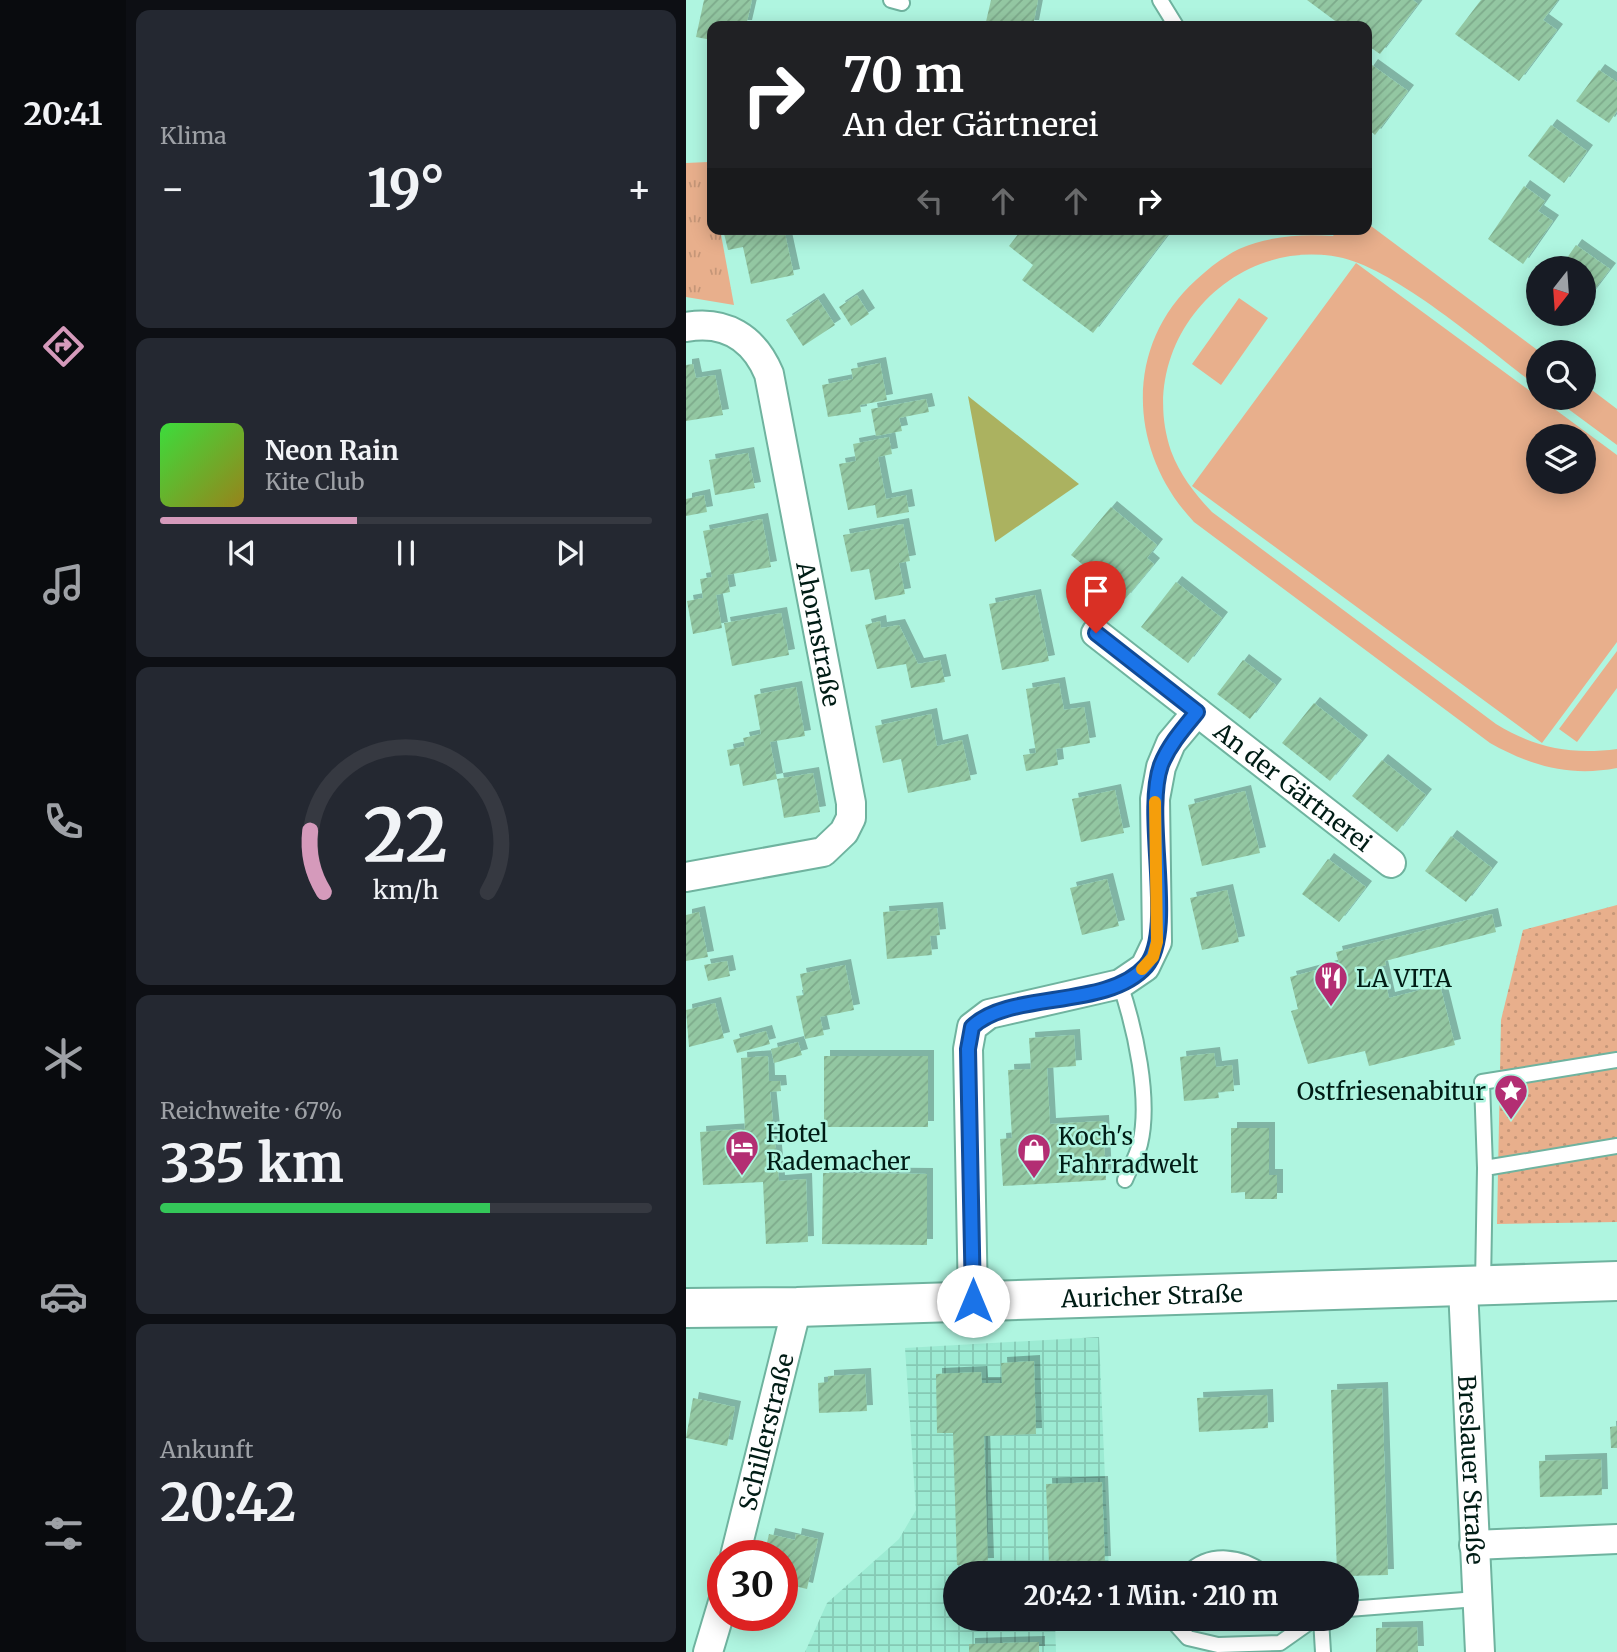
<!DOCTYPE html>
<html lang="de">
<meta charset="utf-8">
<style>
:root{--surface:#171b24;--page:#242831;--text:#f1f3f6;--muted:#9ea1a6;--line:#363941;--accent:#d59abb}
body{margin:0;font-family:Merriweather,serif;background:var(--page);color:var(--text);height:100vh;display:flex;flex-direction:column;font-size:26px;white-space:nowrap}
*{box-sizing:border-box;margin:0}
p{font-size:23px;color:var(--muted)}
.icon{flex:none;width:38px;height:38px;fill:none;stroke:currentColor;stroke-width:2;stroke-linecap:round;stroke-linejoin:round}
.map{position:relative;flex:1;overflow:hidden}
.panel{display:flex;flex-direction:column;gap:10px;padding:10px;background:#0d0f14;width:560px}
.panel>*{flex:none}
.guide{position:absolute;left:21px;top:21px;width:665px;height:214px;border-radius:14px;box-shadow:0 4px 18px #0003;background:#202124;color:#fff;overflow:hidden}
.needle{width:46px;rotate:197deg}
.tools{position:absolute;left:840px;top:256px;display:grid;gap:14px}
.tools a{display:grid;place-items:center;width:70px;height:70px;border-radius:50%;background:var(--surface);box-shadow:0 4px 18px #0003;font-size:35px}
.speed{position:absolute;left:21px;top:1540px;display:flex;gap:14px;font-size:35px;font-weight:700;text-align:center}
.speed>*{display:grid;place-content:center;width:91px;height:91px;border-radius:50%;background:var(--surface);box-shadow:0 4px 18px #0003;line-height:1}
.speed .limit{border:10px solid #d22;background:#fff;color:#111}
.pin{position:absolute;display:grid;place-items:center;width:60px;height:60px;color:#fff;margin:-72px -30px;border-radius:50% 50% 50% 0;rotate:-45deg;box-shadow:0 0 7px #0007}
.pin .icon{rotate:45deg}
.me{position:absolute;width:77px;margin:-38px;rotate:0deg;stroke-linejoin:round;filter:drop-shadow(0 0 5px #0008)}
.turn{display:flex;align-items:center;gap:24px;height:147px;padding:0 21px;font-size:32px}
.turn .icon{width:91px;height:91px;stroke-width:2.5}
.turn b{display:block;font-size:49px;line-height:60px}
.lanes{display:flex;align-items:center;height:66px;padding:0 21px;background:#0003;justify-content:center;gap:35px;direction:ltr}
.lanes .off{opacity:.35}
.big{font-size:52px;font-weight:700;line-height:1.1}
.panel .widget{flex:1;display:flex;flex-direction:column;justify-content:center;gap:10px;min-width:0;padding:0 24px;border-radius:14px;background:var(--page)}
.panel .dial{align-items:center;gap:0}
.dial svg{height:182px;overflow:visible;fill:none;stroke:var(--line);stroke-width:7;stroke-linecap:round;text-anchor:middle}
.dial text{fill:var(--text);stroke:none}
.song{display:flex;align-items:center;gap:21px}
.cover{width:84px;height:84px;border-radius:10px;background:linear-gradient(135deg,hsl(120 70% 55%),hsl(50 70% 35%))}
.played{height:7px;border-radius:4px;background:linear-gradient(90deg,var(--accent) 40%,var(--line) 40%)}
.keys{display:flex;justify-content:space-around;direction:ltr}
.heat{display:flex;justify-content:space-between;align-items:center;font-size:38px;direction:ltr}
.charge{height:10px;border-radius:5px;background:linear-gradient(90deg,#34c759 67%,var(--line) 0)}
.trip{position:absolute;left:257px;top:1561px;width:416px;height:70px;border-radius:35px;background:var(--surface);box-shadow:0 4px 18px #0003;font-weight:700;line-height:70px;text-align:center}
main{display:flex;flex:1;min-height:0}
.menu{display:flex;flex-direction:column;width:126px;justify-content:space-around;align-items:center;background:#090b0e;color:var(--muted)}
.menu .icon{width:49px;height:49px}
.menu .on{color:var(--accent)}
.menu b{font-size:32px;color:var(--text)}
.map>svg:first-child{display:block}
.industrial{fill:url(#industrial-grid)}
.grass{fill:url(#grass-dots)}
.park{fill:url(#park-tufts)}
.garden{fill:#e8af8c;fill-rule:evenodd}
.water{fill:#abb260}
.building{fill:url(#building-hatch);filter:url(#shadow)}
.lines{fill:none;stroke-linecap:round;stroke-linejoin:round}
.lane-casing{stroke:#6fb39f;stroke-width:18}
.street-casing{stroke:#6fb39f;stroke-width:32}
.secondary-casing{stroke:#6fb39f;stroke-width:42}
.lane{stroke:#fff;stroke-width:14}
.street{stroke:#fff;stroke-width:28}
.secondary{stroke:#fff;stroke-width:38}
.route-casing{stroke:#114b97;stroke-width:18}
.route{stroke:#1a73e8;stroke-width:12}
.slow{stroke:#f59e0b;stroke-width:12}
.labels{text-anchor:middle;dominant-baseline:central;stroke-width:5;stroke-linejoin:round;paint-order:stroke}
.street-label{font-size:24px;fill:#001c15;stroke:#aff5e0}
.poi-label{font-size:24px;fill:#001c15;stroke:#aff5e0;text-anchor:start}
</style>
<main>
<nav class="menu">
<b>20:41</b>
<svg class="icon on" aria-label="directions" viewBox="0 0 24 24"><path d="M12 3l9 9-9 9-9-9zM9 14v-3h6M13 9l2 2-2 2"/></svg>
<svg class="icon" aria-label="music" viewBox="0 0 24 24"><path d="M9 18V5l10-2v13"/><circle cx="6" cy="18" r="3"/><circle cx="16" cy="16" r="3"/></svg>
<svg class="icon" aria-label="phone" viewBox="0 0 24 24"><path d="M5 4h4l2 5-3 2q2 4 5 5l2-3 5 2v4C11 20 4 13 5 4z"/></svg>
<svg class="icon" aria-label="climate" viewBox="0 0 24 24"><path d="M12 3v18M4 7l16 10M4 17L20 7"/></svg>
<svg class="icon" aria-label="car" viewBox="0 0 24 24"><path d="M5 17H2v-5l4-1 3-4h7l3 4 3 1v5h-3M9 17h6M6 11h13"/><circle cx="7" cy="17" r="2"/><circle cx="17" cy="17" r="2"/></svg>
<svg class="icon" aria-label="filters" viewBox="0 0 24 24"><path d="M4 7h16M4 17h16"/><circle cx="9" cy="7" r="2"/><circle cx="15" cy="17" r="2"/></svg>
</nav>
<section class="panel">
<div class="widget"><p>Klima</p>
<div class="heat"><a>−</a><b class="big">19°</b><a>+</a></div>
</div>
<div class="widget">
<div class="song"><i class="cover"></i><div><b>Neon Rain</b><p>Kite Club</p></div></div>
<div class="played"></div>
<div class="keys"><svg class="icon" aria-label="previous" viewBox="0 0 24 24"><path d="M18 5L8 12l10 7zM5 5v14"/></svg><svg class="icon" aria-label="pause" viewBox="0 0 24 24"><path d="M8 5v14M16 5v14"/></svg><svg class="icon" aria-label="next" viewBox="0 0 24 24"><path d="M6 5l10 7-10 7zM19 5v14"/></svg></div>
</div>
<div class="widget dial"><svg viewBox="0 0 100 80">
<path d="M14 69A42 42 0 1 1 86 69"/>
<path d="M14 69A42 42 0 0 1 8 42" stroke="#d59abb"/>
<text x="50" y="56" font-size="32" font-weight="700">22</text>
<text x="50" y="72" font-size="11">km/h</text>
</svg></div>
<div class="widget"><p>Reichweite · 67%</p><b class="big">335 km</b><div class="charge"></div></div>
<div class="widget"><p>Ankunft</p><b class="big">20:42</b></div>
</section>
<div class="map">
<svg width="931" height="1652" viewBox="0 0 931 1652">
<defs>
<pattern id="industrial-grid" width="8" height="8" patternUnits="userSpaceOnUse" patternTransform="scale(1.75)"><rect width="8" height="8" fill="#9cebd3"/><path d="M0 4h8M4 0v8" fill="none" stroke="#85c9b4"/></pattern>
<pattern id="grass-dots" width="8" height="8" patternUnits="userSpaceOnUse" patternTransform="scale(1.75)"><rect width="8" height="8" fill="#e8af8c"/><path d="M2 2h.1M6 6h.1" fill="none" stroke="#c59678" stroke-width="1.8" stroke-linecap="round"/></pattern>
<pattern id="park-tufts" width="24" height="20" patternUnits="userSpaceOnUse" patternTransform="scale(1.75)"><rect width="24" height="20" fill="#e8af8c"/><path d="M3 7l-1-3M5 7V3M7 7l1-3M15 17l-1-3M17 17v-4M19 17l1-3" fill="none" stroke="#c59678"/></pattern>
<pattern id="building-hatch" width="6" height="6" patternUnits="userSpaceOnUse" patternTransform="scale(1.75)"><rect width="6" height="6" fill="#93c7a2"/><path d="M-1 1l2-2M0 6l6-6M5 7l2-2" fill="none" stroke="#7daa8b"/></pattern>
<filter id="shadow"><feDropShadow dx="6" dy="-6" stdDeviation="0" flood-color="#0004"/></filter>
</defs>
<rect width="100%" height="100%" fill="#aff5e0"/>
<!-- industrial -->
<path class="industrial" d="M 413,1337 L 423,1573 L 270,1573 L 270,1619 L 369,1619 L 370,1652 L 119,1652 L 141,1603 L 213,1539 L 230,1510 L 219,1348 Z"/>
<!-- grass -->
<path class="grass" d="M 931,905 L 931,1222 L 811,1224 L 815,1020 L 837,930 Z"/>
<!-- park -->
<path class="park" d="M 22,162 L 26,186 L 26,229 L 34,229 L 48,305 L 0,297 L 0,163 Z"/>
<!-- garden -->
<path class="garden" d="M 681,223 L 854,352 L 852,387 C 804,351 708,267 652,257 C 542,237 449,345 485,451 C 494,475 509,494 526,512 L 810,724 C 849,748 885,755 931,749 L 931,768 C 884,777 845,766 804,743 L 508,522 C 443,453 436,347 510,280 C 523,268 537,257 553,249 C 583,236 614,234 647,236 L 652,229 L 681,229 Z
M 670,263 L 931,455 L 931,642 L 856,743 L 506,486 ZM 852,436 L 898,436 L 898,481 L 852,481 Z
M 553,298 L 582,318 L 535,385 L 506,364 Z
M 898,384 L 931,409 L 931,445 L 866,397 L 898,397 Z
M 931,651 L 931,688 L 891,742 L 873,729 Z"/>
<!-- water -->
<path class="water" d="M 282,396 L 393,484 L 309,542 Z"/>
<!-- building -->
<path class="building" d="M 18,0 L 66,0 L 60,26 L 26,26 L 26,40 L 10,37 Z
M 305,0 L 352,0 L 347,26 L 299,26 Z
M 621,0 L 727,0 L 732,4 L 694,54 L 681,45 L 681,26 L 656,26 Z
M 795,0 L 872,0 L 857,20 L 871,30 L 833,81 L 769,34 Z
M 686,65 L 722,91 L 689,135 L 681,128 L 681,72 Z
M 913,70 L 931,82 L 931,111 L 923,123 L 890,101 Z
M 865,125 L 901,151 L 878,183 L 842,156 Z
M 838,186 L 859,201 L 852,211 L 867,221 L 837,264 L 802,239 Z
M 37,229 L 98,229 L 108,275 L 65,284 L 57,247 L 42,250 Z
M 336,229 L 486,229 L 407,333 L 336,280 L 347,265 L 323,246 Z
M 890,245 L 924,269 L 902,298 L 898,295 L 898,268 L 874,268 Z
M 171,295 L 183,314 L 165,326 L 153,307 Z
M 132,299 L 149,325 L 117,346 L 100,320 Z
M 194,363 L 201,400 L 174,405 L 175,412 L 142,417 L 136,385 L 167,379 L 165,369 Z
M 7,364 L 10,378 L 29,375 L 37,415 L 0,421 L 0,365 Z
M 240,399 L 243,412 L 213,418 L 216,431 L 190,436 L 185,409 Z
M 203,437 L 206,454 L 192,457 L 200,499 L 220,495 L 223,512 L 191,518 L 189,505 L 162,510 L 153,464 L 170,461 L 167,444 Z
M 62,453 L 69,488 L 29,495 L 23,460 Z
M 18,495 L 21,512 L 0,516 L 0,499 Z
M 425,507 L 471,545 L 461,558 L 468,564 L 439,599 L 385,555 Z
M 76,519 L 85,567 L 41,575 L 44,592 L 30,595 L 36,628 L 7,634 L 1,601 L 17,598 L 14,579 L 26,577 L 17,531 Z
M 217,524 L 224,561 L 213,563 L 219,594 L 189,600 L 183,569 L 165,572 L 157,535 Z
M 490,582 L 536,618 L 502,663 L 455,627 Z
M 349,595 L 363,661 L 316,670 L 303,604 Z
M 95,613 L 103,655 L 46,666 L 38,623 Z
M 194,621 L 195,628 L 213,625 L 232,664 L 254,660 L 259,682 L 225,688 L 220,664 L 191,669 L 179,625 Z
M 557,660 L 590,685 L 564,719 L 531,694 Z
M 373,683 L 378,710 L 398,707 L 404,743 L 370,749 L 372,765 L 340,771 L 337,755 L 350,753 L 340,689 Z
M 110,687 L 119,736 L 84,742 L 91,779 L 127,773 L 134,812 L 98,818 L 91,779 L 57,786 L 53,764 L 44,766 L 41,750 L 59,746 L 57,738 L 75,734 L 68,695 Z
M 628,703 L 676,741 L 644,781 L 596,743 Z
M 245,714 L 251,746 L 276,740 L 285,780 L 222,793 L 215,759 L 197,763 L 189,726 Z
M 696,760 L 740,795 L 711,832 L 666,796 Z
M 429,790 L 438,833 L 395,842 L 386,799 Z
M 559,791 L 574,853 L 516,866 L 502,805 Z
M 765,836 L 806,868 L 780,902 L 739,871 Z
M 642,859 L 680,887 L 653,922 L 616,894 Z
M 421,879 L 433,926 L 396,935 L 384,888 Z
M 541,890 L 553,942 L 516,950 L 504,898 Z
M 251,908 L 254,935 L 244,936 L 246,955 L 201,959 L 197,912 Z
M 13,912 L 22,957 L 0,961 L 0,915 Z
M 806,914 L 810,932 L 699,961 L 700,965 L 696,966 L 703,998 L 754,985 L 769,1045 L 683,1066 L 679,1051 L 622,1064 L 605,1011 L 612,1009 L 604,977 L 653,964 L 650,952 Z
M 41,961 L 44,976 L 22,981 L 18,965 Z
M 159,965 L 168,1010 L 134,1017 L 138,1035 L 119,1039 L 110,996 L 118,995 L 114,974 Z
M 29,1003 L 38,1038 L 3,1047 L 0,1010 Z
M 80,1031 L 84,1044 L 51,1053 L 47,1040 Z
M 388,1035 L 390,1066 L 361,1068 L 364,1124 L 417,1121 L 420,1180 L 317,1186 L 314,1139 L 326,1138 L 322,1070 L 345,1069 L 343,1038 Z
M 112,1042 L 116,1055 L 88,1063 L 85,1049 Z
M 528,1053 L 530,1067 L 546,1065 L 548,1091 L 532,1092 L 533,1098 L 498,1101 L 494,1057 Z
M 82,1056 L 83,1081 L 94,1081 L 95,1091 L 84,1092 L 93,1181 L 120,1179 L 122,1242 L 80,1244 L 77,1182 L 17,1185 L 14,1132 L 59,1129 L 55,1058 Z
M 138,1056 L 242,1056 L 242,1127 L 138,1127 Z
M 545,1128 L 583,1128 L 583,1175 L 591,1175 L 591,1199 L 559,1199 L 559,1192 L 545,1193 Z
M 137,1173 L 241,1174 L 241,1245 L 136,1244 Z
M 348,1361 L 350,1434 L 298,1436 L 302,1564 L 271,1565 L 267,1433 L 251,1433 L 250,1374 L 295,1372 L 296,1383 L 316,1383 L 315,1363 Z
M 179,1374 L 181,1411 L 133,1413 L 132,1383 L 142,1382 L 142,1376 Z
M 696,1388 L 702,1575 L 662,1576 L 651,1573 L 645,1390 Z
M 581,1395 L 582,1428 L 513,1432 L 511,1398 Z
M 7,1398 L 49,1407 L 41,1446 L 0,1438 Z
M 931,1426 L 931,1448 L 925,1448 L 924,1427 Z
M 915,1459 L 916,1495 L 854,1497 L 853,1461 Z
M 416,1482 L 419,1562 L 363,1564 L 360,1484 Z
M 83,1534 L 109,1540 L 110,1534 L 132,1539 L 121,1589 L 100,1584 L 103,1571 L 96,1569 L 96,1556 L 78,1556 Z
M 731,1627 L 732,1652 L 690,1652 L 690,1628 Z
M 353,1642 L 353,1652 L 283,1652 L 283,1644 Z"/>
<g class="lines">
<!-- lane casing -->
<g class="lane-casing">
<path id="lane" d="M 205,0 L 216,3
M 474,0 L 490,26
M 434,984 C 449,1028 465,1099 454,1144 C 451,1156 444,1168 439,1180
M 799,1168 L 931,1146
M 797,1284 L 799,1168 L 796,1082 L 931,1060
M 502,1573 C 524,1551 556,1556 578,1573
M 662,1609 L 791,1599
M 485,1619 L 502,1638 L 532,1645 L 594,1643 L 628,1619
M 635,1619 L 637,1652"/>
</g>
<!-- street casing -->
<g class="street-casing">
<g id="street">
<path id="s1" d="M 0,327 C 39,320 68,338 83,374 L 165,803 L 165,818 L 158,832 L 137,852 L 0,877"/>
<path id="s2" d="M 410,633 L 705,863"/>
<path id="s3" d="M 777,1288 L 794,1652"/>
<path d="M 287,1301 L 282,1049 L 286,1027 L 303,1014 L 434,984 L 459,967 L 471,942 L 469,799 L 475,767 L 485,743 L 511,712"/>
<path d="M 788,1545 L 931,1539"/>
<path id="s4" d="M 49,1556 L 111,1307"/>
<path d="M 22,1652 L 37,1602"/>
</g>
</g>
<!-- secondary casing -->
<g class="secondary-casing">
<g id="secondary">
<path id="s5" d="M 0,1308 L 111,1307 L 931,1281"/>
</g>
</g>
<!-- lane -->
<use href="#lane" class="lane"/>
<!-- street -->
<use href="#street" class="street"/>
<!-- secondary -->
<use href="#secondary" class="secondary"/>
</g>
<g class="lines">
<!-- route casing -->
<g class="route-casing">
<path id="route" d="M 287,1301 L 282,1049 L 286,1027 C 324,990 421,1010 460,966 C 490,931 457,816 475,765 C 483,745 497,729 511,712 L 410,633"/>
</g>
<!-- route -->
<use href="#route" class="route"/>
<!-- slow -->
<path class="slow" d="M 456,969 L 467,957 L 471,942 L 469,802"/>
</g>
<!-- icons -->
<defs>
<g id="restaurant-pin" transform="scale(1.75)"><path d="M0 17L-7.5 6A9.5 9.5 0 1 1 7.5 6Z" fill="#b32e73" stroke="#aff5e0"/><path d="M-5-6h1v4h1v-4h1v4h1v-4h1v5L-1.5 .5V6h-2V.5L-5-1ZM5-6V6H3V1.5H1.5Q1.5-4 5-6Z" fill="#fff"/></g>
<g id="sight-pin" transform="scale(1.75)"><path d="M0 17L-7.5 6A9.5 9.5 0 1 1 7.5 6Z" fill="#b32e73" stroke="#aff5e0"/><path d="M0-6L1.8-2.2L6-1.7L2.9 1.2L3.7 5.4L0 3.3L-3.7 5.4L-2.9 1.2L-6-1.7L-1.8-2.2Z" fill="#fff"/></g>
<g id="hotel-pin" transform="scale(1.75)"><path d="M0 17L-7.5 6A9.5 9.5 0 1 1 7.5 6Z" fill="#b32e73" stroke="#aff5e0"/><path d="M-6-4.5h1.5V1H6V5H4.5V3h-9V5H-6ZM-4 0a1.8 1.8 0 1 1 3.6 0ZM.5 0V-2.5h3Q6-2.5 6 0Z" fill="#fff"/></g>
<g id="shop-pin" transform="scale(1.75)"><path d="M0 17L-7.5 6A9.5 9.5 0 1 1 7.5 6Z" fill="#b32e73" stroke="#aff5e0"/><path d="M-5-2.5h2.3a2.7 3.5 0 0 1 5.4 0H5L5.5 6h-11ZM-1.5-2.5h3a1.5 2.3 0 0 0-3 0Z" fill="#fff"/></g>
</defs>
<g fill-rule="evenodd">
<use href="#restaurant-pin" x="645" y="978"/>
<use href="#sight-pin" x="825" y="1091"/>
<use href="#hotel-pin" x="56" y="1147"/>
<use href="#shop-pin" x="348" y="1150"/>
</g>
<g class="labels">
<!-- street labels -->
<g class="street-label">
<text stroke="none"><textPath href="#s1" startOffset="369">Ahornstraße</textPath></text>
<text stroke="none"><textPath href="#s2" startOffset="250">An der Gärtnerei</textPath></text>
<text stroke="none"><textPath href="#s5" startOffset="466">Auricher Straße</textPath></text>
<text stroke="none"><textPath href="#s4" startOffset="128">Schillerstraße</textPath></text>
<text stroke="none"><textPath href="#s3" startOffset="182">Breslauer Straße</textPath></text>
</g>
<!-- poi labels -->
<g class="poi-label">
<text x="670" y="978">LA VITA</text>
<text x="800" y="1091" text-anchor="end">Ostfriesenabitur</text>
<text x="80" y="1133">Hotel<tspan x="80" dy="28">Rademacher</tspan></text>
<text x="372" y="1136">Koch's<tspan x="372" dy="28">Fahrradwelt</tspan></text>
</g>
</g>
</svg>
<div class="tools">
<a><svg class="needle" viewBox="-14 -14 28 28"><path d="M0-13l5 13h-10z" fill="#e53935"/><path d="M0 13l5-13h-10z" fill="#9ea1a6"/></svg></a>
<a><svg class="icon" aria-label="search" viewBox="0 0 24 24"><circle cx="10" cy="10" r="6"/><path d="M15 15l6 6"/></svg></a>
<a><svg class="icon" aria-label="layers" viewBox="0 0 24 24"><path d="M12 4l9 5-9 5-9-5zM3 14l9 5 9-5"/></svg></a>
</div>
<div class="speed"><div class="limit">30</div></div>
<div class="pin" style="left:410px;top:633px;background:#d93025"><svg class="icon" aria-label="arrive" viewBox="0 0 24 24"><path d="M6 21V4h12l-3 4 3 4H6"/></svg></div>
<svg class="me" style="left:287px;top:1301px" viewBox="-20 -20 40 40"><circle r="19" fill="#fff"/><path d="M0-13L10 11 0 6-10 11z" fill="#1a73e8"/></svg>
<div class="trip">20:42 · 1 Min. · 210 m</div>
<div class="guide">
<div class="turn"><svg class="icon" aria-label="right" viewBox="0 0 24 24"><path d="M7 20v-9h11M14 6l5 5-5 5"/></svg><div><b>70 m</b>An der Gärtnerei</div></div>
<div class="lanes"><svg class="icon off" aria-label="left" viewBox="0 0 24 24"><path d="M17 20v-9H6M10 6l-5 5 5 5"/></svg><svg class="icon off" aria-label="ahead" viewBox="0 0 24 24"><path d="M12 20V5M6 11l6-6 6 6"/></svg><svg class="icon off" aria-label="ahead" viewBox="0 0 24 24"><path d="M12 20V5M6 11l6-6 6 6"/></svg><svg class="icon" aria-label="right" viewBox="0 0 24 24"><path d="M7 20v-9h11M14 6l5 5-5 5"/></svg></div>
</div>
</div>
</main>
